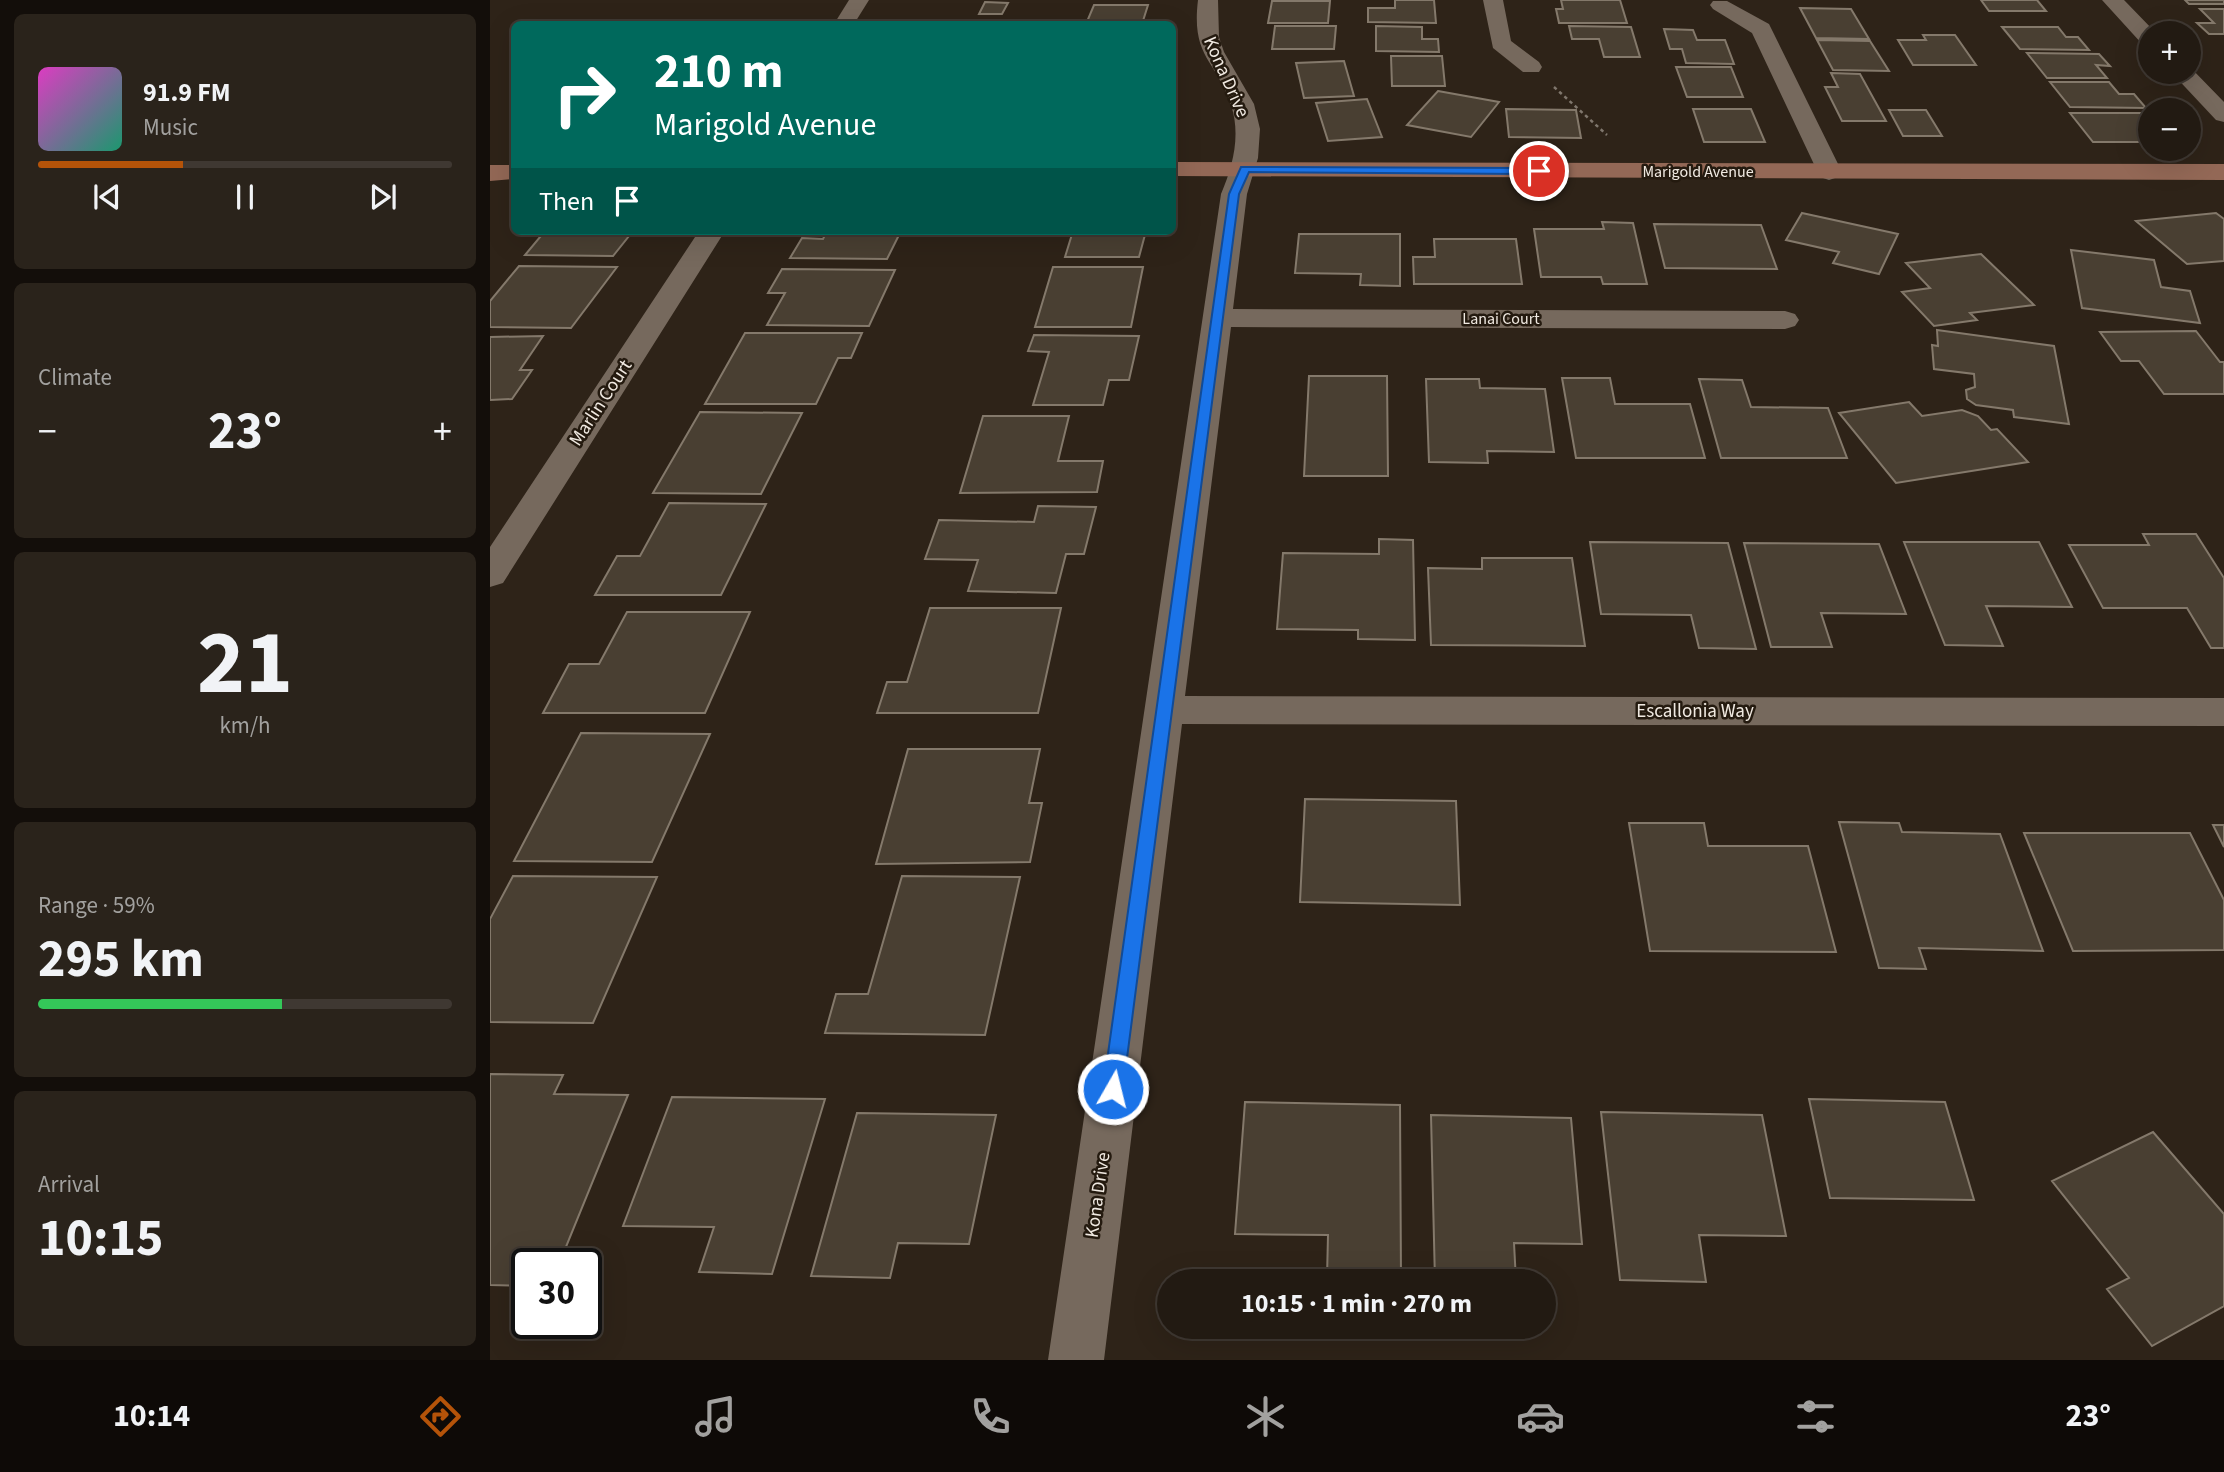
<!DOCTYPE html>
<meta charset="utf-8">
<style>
:root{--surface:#221a12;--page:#2a231b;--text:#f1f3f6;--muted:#a2a19f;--line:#3f3832;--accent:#b45309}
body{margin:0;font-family:"Source Sans 3",sans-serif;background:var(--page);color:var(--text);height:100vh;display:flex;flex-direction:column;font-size:26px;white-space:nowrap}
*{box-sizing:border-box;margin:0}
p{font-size:23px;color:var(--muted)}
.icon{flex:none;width:38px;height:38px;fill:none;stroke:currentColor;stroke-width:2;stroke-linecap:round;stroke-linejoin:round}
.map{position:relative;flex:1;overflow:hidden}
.drawer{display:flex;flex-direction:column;gap:14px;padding:14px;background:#130e0a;width:490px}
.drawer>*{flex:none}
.hud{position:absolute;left:21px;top:21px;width:665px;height:214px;border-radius:10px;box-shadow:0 7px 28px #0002,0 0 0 2px var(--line);background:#00695c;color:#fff;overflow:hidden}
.tools{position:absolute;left:1648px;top:21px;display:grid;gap:14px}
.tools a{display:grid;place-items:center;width:63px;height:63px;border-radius:50%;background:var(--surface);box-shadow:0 7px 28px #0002,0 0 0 2px var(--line);font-size:35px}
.speed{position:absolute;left:21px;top:1248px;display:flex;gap:14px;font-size:35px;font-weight:700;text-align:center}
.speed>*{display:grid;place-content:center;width:91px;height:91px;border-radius:50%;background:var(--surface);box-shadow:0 7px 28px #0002,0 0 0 2px var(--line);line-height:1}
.speed .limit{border:4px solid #111;border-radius:10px;background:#fff;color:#111}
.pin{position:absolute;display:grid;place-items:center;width:60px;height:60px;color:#fff;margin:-30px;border:4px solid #fff;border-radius:50%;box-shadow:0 2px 7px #0007}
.me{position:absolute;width:77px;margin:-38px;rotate:8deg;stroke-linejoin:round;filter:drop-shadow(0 0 5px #0008)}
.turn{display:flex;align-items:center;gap:24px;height:147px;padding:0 28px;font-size:32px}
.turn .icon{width:91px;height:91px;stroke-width:2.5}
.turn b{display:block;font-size:49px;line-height:60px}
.then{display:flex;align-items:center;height:66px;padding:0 28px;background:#0003;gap:14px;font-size:26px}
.big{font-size:52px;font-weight:700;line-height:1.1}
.drawer .card{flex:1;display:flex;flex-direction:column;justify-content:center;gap:10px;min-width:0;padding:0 24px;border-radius:10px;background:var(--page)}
.drawer .dial{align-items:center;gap:0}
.dial b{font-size:91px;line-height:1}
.song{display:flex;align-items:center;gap:21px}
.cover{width:84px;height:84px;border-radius:10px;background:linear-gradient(135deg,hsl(310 70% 55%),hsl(160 70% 35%))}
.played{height:7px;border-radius:4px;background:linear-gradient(90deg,var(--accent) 35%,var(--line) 35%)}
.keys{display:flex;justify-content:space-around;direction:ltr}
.heat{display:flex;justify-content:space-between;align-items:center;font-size:38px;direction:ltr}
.charge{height:10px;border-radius:5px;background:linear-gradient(90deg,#34c759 59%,var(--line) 0)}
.trip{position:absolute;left:667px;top:1269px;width:399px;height:70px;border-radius:35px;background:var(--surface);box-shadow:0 7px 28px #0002,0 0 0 2px var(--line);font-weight:700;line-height:70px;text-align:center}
.tab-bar{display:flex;height:112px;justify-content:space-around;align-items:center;background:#0e0a07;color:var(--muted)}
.tab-bar .icon{width:49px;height:49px}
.tab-bar .active{color:var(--accent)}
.tab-bar b{font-size:32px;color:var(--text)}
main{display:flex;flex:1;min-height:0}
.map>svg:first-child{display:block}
.building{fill:#493f32;stroke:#84796b;stroke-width:2}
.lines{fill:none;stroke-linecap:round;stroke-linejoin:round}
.path{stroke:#7f766c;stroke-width:2.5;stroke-dasharray:3.5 3.5;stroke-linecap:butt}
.street{fill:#76695d;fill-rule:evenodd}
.secondary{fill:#936856;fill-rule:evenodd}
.route{fill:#1a73e8;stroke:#114b97;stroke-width:2}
.labels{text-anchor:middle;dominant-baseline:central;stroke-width:5;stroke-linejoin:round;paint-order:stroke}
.far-street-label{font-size:16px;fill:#f0e9e1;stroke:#241a0f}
.street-label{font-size:19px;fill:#f0e9e1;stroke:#241a0f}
</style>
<main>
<section class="drawer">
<div class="card">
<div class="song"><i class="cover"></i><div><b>91.9 FM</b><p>Music</p></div></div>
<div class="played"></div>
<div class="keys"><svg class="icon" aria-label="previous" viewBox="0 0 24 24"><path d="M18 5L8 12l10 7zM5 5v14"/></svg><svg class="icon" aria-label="pause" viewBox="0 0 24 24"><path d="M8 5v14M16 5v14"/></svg><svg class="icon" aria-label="next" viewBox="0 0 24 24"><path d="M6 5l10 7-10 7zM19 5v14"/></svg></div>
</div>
<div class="card"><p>Climate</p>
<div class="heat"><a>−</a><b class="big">23°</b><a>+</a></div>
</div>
<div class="card dial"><b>21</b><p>km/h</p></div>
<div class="card"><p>Range · 59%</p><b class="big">295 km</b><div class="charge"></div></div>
<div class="card"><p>Arrival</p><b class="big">10:15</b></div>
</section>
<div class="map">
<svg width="1734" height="1360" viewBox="0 0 1734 1360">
<rect width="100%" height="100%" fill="#2e2318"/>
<!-- building -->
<path class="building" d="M 905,0 L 944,0 L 946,23 L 878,22 L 878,8 L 905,8 Z
M 1071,0 L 1130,0 L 1137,23 L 1069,23 L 1066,9 L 1073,9 Z
M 1491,0 L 1547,0 L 1556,11 L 1499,11 Z
M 1695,0 L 1734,0 L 1734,4 L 1699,4 Z
M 782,1 L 840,1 L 838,23 L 778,23 Z
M 495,2 L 518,3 L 512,14 L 489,14 Z
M 604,5 L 658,5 L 652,24 L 596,24 Z
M 1310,8 L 1361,9 L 1379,39 L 1326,38 Z
M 1710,9 L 1734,9 L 1734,34 L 1719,34 L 1707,23 L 1724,23 Z
M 785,26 L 846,26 L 844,49 L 782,49 Z
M 886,26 L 932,27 L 932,39 L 948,39 L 949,52 L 886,51 Z
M 1079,26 L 1141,27 L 1150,57 L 1114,57 L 1109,39 L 1082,39 Z
M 1512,27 L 1568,27 L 1576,37 L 1588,37 L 1599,50 L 1530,49 Z
M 1174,29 L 1203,30 L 1207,40 L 1235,40 L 1244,64 L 1196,63 L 1192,49 L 1180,49 Z
M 1433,35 L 1465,35 L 1486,65 L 1423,65 L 1408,40 L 1436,40 Z
M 1327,40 L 1380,41 L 1399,71 L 1343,70 Z
M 1537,53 L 1609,54 L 1620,66 L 1606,65 L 1617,78 L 1557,78 Z
M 901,56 L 952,56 L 955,86 L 902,86 Z
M 854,61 L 864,96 L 814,98 L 806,63 Z
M 1186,67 L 1241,67 L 1253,97 L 1197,97 Z
M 1341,73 L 1370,74 L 1396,121 L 1352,121 L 1335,87 L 1348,87 Z
M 1560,82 L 1619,82 L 1629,94 L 1644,94 L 1656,108 L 1580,107 Z
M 948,91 L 1009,102 L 981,137 L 917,125 Z
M 877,99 L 892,137 L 838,141 L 826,103 Z
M 1016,109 L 1086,110 L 1091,138 L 1019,137 Z
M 1203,109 L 1261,109 L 1275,142 L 1214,142 Z
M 1399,110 L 1436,110 L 1452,136 L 1413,136 Z
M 1580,113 L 1658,113 L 1661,117 L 1661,128 L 1654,128 L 1661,136 L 1661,142 L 1603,142 Z
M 1312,213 L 1408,234 L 1389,274 L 1343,263 L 1349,252 L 1296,240 Z
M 1726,213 L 1734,219 L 1734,261 L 1697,264 L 1646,221 Z
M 1112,222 L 1143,223 L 1157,284 L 1113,284 L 1111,277 L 1051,277 L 1044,229 L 1114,229 Z
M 1164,224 L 1271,225 L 1287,269 L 1175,268 Z
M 55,231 L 143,231 L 123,256 L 35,255 Z
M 337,231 L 411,231 L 397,259 L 300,258 L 312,238 L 333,239 Z
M 583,231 L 656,231 L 649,257 L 575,257 Z
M 809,234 L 910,234 L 910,286 L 870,285 L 871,274 L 805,273 Z
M 944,239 L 1026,239 L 1032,284 L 924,284 L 923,257 L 945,257 Z
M 1581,250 L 1664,260 L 1671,287 L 1700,291 L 1710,323 L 1592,308 Z
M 1491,254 L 1544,305 L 1480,313 L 1487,320 L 1444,326 L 1412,292 L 1440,288 L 1416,263 Z
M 29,266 L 127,267 L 81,328 L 0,327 L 0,301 Z
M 563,267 L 653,267 L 641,327 L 545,327 Z
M 292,269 L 405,270 L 379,326 L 277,325 L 295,293 L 278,293 Z
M 1447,330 L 1564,346 L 1579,424 L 1524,417 L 1523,410 L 1486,405 L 1477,399 L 1476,390 L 1485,387 L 1484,374 L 1444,369 L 1442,345 L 1448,346 Z
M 1706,331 L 1730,362 L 1734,362 L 1734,394 L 1674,394 L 1649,361 L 1631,361 L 1610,332 Z
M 255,333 L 372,333 L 361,358 L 348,358 L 326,404 L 215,404 Z
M 544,335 L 649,336 L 639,380 L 619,380 L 613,405 L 543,405 L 559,352 L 538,351 Z
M 53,336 L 30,370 L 42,370 L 22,399 L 0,400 L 0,337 Z
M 819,376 L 897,376 L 898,476 L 814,476 Z
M 1072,378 L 1120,378 L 1125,404 L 1200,404 L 1215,458 L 1086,458 Z
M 936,379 L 989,379 L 990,388 L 1055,389 L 1064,452 L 997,451 L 998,463 L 939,462 Z
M 1209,379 L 1252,380 L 1261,407 L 1338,408 L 1357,458 L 1231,458 Z
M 1419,402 L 1432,416 L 1472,410 L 1488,416 L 1501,430 L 1507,429 L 1538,462 L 1406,483 L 1349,413 Z
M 210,412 L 312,413 L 271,494 L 163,493 Z
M 493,416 L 579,416 L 568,461 L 613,461 L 607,492 L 470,493 Z
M 179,503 L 276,504 L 231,595 L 105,595 L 127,556 L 150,556 Z
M 548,506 L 606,507 L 594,554 L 576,554 L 566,593 L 478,591 L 488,560 L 435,559 L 449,520 L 544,522 Z
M 1653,534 L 1706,534 L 1734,578 L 1734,648 L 1721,648 L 1697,608 L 1613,608 L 1579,545 L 1659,545 Z
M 889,539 L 923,540 L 925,640 L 868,639 L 868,630 L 787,629 L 793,553 L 889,554 Z
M 1100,542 L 1238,543 L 1266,649 L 1209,648 L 1201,615 L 1111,614 Z
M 1414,542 L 1549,542 L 1582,607 L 1496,606 L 1513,646 L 1455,645 Z
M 1254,543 L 1389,544 L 1416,614 L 1331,613 L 1342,647 L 1281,647 Z
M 992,558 L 1082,558 L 1095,646 L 941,645 L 938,568 L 992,569 Z
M 440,608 L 571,608 L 548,713 L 387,713 L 397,682 L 417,682 Z
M 137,612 L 260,612 L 215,713 L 53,713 L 79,664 L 109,664 Z
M 91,733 L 220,734 L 162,862 L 24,861 Z
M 418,749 L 550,749 L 539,803 L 552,803 L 540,862 L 386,864 Z
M 815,799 L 966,801 L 970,905 L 810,902 Z
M 1349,822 L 1409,823 L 1412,832 L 1510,834 L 1553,951 L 1429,948 L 1436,969 L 1389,968 Z
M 1139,823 L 1214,823 L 1218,846 L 1318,846 L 1346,952 L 1160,951 Z
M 1723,825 L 1734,825 L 1734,847 Z
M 1534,833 L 1700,833 L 1734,900 L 1734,950 L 1583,951 Z
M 23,876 L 167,877 L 103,1023 L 0,1022 L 0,919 Z
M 412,876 L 530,877 L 495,1035 L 335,1033 L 346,994 L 378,994 Z
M 0,1074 L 73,1075 L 64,1094 L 138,1095 L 69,1264 L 37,1264 L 37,1286 L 0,1285 Z
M 182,1097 L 335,1099 L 282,1274 L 209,1272 L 224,1227 L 133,1226 Z
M 1319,1099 L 1455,1102 L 1484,1200 L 1340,1198 Z
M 755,1102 L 910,1105 L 911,1279 L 837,1278 L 838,1235 L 745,1234 Z
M 1111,1112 L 1272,1115 L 1296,1236 L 1209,1235 L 1216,1282 L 1130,1280 Z
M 367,1113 L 506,1115 L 479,1244 L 408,1243 L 400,1278 L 321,1276 Z
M 941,1115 L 1081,1118 L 1092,1244 L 1024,1243 L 1026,1281 L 945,1281 Z
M 1663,1132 L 1734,1214 L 1734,1306 L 1662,1346 L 1617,1289 L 1639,1278 L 1562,1181 Z"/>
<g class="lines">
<!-- path -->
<path class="path" d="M 1064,87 L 1117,135"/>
<!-- street -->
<path class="street" d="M 359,0 L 379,0 L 364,24 L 344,24 Z
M 708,0 L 728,0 L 729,37 L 734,52 L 764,104 L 770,129 L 768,158 L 757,194 L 743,309 L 1295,311 L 1305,314 L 1309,320 L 1305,326 L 1295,329 L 741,327 L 695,696 L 1734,698 L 1734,726 L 692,724 L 614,1360 L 558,1360 L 731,194 C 743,166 751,135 741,105 C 726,59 701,58 708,0 Z
M 993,0 L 1013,0 L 1021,41 L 1049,62 L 1052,67 L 1049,72 L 1033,72 L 1003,48 Z
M 1612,0 L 1634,0 L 1666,33 L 1661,33 L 1661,46 L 1653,45 Z
M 1223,1 L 1237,1 L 1279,24 L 1352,172 L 1348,177 L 1339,180 L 1330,177 L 1262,33 L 1223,9 L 1220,5 Z
M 1700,67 L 1734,102 L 1734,122 L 1726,120 L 1681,72 L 1699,72 Z
M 209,231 L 235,231 L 13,583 L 0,587 L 0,547 Z"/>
<!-- secondary -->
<path class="secondary" d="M 682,162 L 1734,164 L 1734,180 L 682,176 Z
M 0,165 L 24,165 L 24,179 L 0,181 Z"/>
</g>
<!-- route -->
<path class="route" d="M 751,167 L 1049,168 L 1054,171 L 1049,174 L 759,172 L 749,194 L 633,1089 L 630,1096 L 623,1098 L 616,1096 L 613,1089 L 739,194 Z"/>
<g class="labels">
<!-- far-street labels -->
<g class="far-street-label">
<text x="1208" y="172">Marigold Avenue</text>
<text x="1011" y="319">Lanai Court</text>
</g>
<!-- street labels -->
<g class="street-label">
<text transform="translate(736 77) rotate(66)">Kona Drive</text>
<text transform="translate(111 403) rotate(-57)">Marlin Court</text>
<text x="1205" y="711">Escallonia Way</text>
<text transform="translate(608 1195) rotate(-82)">Kona Drive</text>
</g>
</g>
</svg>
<div class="tools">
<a>+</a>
<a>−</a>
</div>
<div class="speed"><div class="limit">30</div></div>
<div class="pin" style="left:1049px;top:171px;background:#d93025"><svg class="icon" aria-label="arrive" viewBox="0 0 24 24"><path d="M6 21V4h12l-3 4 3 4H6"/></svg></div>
<svg class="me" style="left:623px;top:1089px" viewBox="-20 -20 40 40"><circle r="17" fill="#1a73e8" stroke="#fff" stroke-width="3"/><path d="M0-11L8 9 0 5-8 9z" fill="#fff"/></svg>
<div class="trip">10:15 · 1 min · 270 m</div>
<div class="hud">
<div class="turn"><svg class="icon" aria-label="right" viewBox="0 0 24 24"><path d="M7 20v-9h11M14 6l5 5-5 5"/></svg><div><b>210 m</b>Marigold Avenue</div></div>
<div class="then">Then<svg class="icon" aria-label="arrive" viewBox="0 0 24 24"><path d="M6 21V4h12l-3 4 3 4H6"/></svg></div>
</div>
</div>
</main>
<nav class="tab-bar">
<b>10:14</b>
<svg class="icon active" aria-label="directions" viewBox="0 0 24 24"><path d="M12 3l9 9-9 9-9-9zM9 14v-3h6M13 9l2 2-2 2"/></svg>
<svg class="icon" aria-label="music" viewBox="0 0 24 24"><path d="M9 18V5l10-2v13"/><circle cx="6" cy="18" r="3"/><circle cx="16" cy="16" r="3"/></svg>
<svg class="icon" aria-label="phone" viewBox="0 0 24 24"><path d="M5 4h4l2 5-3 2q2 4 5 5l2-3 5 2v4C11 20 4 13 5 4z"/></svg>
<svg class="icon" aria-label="climate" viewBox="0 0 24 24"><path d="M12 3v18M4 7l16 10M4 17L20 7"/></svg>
<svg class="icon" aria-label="car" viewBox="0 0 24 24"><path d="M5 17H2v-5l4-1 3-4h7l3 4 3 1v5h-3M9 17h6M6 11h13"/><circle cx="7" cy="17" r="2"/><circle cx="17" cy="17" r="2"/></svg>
<svg class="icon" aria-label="filters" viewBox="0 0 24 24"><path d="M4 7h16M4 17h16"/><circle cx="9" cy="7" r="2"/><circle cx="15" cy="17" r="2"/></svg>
<b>23°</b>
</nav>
